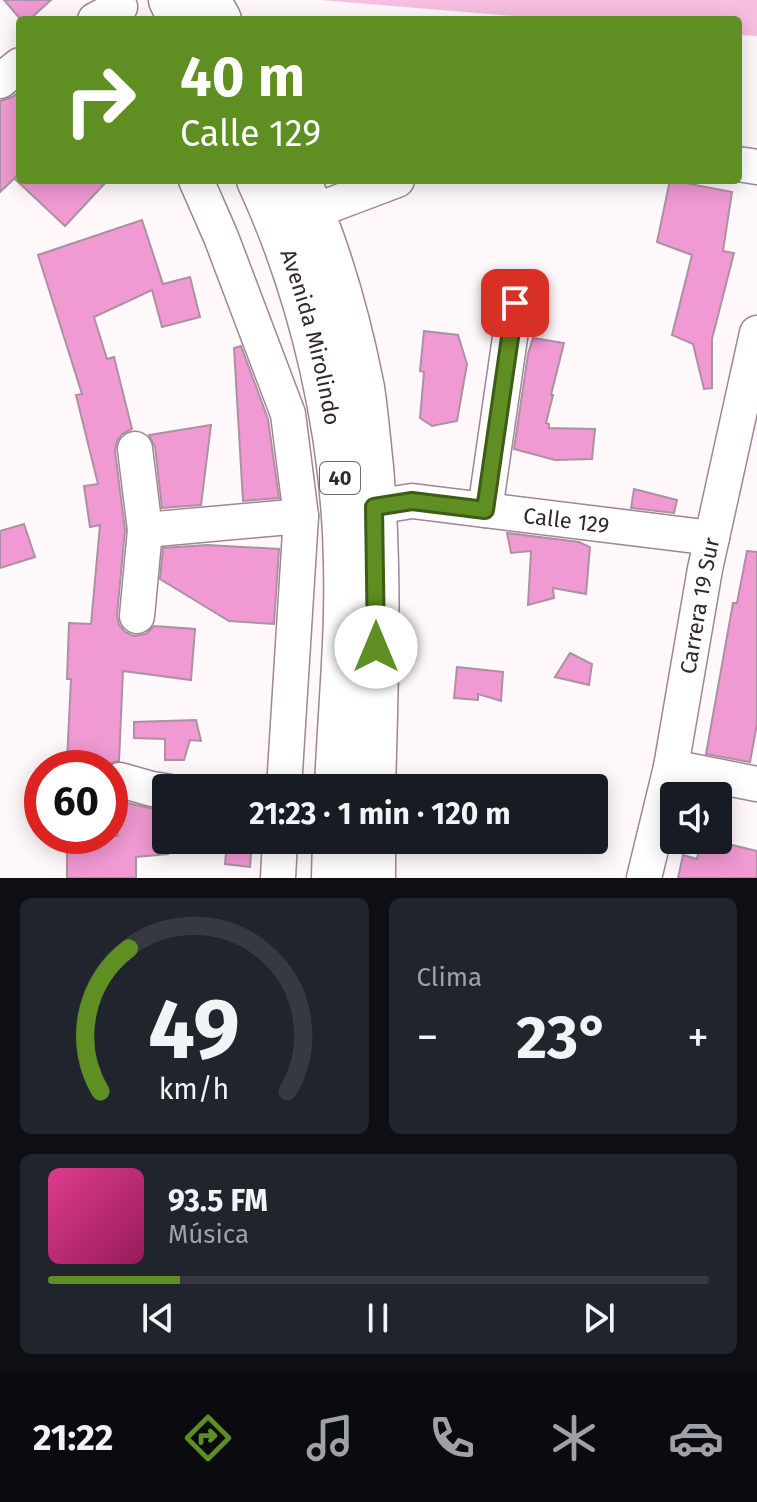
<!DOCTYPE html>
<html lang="es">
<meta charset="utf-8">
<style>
:root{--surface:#171b24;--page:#20242c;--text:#f1f3f6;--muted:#9ea1a6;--line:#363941;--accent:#5f8e22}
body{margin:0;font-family:"Fira Sans",sans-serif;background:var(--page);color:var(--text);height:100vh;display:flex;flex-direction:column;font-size:30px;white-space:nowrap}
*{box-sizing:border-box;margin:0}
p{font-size:26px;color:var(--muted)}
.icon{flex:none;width:44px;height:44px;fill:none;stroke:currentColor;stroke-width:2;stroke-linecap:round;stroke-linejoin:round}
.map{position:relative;height:878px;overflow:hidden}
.side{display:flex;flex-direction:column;gap:20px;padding:20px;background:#0d0f14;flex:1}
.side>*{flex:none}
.top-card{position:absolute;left:16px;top:16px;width:726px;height:168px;border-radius:8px;box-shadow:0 4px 20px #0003;background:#5f8e22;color:#fff;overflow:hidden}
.fabs{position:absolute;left:660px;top:782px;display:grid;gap:16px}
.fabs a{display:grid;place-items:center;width:72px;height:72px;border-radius:8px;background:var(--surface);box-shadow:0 4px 20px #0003;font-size:40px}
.speed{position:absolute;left:24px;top:750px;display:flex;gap:16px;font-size:40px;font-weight:700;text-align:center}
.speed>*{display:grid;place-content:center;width:104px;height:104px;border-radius:50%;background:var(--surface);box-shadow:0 4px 20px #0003;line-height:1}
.speed .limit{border:12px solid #d22;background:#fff;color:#111}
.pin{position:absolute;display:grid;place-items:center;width:68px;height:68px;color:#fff;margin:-34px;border-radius:16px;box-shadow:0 4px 12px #0006}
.me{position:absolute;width:88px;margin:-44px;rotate:0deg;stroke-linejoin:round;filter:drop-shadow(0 0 6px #0008)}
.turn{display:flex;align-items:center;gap:28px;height:168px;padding:0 32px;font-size:36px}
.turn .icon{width:104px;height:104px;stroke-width:2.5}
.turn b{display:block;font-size:56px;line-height:68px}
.big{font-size:60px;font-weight:700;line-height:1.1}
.side .widget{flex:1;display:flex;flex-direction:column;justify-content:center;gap:12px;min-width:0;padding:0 28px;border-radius:12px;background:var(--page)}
.side .dial{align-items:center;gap:0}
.dial svg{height:208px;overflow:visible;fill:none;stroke:var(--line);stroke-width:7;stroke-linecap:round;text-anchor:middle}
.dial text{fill:var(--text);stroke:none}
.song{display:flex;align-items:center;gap:24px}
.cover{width:96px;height:96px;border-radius:12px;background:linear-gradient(135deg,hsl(330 70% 55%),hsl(330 70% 35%))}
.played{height:8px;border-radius:4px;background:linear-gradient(90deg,var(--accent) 20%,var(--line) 20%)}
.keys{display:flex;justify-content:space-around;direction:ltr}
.heat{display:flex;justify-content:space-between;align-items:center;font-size:44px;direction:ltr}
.side .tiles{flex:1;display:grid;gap:20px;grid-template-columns:1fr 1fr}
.widget:last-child{grid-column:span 2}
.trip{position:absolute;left:152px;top:774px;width:456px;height:80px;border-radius:8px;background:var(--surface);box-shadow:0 4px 20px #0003;font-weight:700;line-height:80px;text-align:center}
.tab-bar{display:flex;height:128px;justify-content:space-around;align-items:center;background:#090b0e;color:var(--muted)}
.tab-bar .icon{width:56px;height:56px}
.tab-bar .active{color:var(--accent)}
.tab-bar b{font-size:36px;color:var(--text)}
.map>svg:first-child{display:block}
.green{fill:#f8bfe3}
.building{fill:#f099d2;stroke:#ac91a2;stroke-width:2}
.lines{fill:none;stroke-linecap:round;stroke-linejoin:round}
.minor-casing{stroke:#9f8595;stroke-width:37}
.major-casing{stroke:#9f8595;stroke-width:47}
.minor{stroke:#fff;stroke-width:34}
.major{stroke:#fff;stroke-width:44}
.route-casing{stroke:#3e5c16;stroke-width:20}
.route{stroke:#5f8e22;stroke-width:14}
.labels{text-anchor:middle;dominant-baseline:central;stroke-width:7;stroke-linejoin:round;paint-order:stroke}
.shield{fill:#fff;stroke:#70686d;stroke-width:2}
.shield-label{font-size:20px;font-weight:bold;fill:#32272e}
.street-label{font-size:22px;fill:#32272e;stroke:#fff}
</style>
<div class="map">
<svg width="757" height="878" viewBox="0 0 757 878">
<rect width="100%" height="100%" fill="#fef8fb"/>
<!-- green -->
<path class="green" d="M 321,0 L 757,0 L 757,36 L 738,35 L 738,20 L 561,20 Z"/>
<!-- building -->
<path class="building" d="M 4,0 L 51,0 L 29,20 L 21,20 Z
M 20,91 L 20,173 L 0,192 L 0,101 L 12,97 Z
M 16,180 L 108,180 L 65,226 Z
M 670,180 L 732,192 L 723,251 L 734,253 L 712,339 L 712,388 L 704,389 L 693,344 L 672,335 L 692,255 L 657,242 Z
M 142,220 L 163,284 L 190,277 L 200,317 L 162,327 L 152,290 L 94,317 L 107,359 L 114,357 L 132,429 L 122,434 L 117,441 L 115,451 L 125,530 L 117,615 L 119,625 L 125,632 L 134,636 L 146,634 L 154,626 L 195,629 L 191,680 L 123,671 L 119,761 L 111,763 L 67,761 L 71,679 L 67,679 L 69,623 L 91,624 L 100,525 L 90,527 L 84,486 L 98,484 L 76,395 L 82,394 L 38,255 Z
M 424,331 L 458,335 L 467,364 L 457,421 L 432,426 L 420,418 L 424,372 L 420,371 Z
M 533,338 L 564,343 L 551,395 L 553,395 L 546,423 L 549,424 L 549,428 L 595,429 L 592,459 L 555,460 L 514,449 L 528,354 Z
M 241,346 L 268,419 L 279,498 L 243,501 L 234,348 Z
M 211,425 L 201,505 L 162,508 L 155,447 L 149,435 Z
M 634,489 L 677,500 L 674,513 L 631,508 Z
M 24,524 L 35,557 L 0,568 L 0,531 Z
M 507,533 L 579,542 L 590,547 L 586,594 L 553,588 L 554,598 L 528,605 L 531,551 L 511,553 Z
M 207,545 L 279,549 L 274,624 L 229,621 L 160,579 L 163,548 Z
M 747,551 L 757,552 L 757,724 L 750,762 L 706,754 L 733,603 L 737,603 Z
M 570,653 L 592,664 L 589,685 L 555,677 Z
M 457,667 L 503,672 L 501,701 L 478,694 L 478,700 L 454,698 Z
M 196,720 L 201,741 L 190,740 L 184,760 L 165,760 L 165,739 L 134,738 L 134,722 Z
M 114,800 L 163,811 L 168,854 L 136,857 L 136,878 L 67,878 L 67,836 L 118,836 Z
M 227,840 L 252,840 L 250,867 L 225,864 Z
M 701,840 L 725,840 L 724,843 L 757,851 L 757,878 L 678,878 L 683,855 L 697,859 Z"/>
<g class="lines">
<!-- minor casing -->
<g class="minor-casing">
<g id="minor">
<path d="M 95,20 L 120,7"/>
<path d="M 0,81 L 20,65"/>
<path d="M 738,164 L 757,167"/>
<path d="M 196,180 L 221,237 L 288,414 L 301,516 L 284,788"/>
<path d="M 312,212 L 397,180"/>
<path d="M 135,449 L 145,530 L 137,616"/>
<path id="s1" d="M 374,507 L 412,501 L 712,538"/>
<path d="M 485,510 L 515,303"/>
<path d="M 145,530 L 301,516"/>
<path d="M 671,767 L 757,784"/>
<path d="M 120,780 L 152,789 L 166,791"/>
<path d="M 278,878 L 280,840"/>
<path id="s2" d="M 644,878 L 671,767 L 705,569 L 757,333"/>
</g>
</g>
<!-- major casing -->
<g class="major-casing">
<g id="major">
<path d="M 171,0 L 181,20"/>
<path d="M 208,0 L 219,20"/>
<path id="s3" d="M 259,180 C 313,297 344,435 346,563 C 348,638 340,713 337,788"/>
<path d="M 298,180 C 328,246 348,317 362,388 C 366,414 368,441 371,467 C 380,573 376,681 373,788"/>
<path d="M 373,840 L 373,878"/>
<path d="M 334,878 L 335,840"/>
</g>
</g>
<!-- minor -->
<use href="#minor" class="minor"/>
<!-- major -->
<use href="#major" class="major"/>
</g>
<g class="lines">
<!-- route casing -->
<g class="route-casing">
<path id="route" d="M 376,647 L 374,507 L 412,501 L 485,510 L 515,303"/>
</g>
<!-- route -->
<use href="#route" class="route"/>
</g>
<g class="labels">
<!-- shield labels -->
<rect class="shield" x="320" y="462" width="40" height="32" rx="6"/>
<g class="shield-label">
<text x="340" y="478">40</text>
</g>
<!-- street labels -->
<g class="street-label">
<text stroke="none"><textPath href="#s3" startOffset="166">Avenida Mirolindo</textPath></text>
<text stroke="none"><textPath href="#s1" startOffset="194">Calle 129</textPath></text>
<text stroke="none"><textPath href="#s2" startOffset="278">Carrera 19 Sur</textPath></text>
</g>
</g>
</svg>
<div class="fabs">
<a><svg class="icon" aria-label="sound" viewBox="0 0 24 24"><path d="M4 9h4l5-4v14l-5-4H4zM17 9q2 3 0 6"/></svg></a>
</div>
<div class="speed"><div class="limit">60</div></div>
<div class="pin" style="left:515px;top:303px;background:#d93025"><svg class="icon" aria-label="arrive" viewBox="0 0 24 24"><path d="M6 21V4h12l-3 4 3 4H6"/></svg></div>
<svg class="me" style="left:376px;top:647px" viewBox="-20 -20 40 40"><circle r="19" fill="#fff"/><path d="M0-13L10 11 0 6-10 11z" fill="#5f8e22"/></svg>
<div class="trip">21:23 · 1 min · 120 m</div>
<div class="top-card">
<div class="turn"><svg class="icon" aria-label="right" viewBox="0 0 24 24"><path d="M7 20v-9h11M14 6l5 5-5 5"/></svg><div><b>40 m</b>Calle 129</div></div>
</div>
</div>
<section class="side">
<div class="tiles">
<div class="widget dial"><svg viewBox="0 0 100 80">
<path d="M14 69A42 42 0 1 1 86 69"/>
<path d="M14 69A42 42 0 0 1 25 14" stroke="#5f8e22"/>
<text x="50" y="56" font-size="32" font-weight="700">49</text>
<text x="50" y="72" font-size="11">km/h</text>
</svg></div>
<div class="widget"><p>Clima</p>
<div class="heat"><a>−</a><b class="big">23°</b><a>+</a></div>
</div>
<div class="widget">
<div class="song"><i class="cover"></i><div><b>93.5 FM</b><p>Música</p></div></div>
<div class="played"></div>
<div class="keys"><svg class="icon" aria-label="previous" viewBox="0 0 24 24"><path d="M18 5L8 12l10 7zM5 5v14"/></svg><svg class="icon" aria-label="pause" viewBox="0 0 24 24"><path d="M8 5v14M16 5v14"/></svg><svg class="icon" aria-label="next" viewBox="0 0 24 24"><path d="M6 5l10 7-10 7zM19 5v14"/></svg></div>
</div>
</div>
</section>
<nav class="tab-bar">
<b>21:22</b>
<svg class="icon active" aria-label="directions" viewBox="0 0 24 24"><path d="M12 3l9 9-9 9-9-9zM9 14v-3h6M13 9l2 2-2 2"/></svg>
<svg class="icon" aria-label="music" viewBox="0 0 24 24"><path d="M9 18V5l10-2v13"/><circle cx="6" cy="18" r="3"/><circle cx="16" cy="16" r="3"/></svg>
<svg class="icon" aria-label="phone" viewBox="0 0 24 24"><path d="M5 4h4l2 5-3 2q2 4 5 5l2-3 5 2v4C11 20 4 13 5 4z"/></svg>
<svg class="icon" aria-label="climate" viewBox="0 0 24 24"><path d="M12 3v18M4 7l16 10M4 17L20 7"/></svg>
<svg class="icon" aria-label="car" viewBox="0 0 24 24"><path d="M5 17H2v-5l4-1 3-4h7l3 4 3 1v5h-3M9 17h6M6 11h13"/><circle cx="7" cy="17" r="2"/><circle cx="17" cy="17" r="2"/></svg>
</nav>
